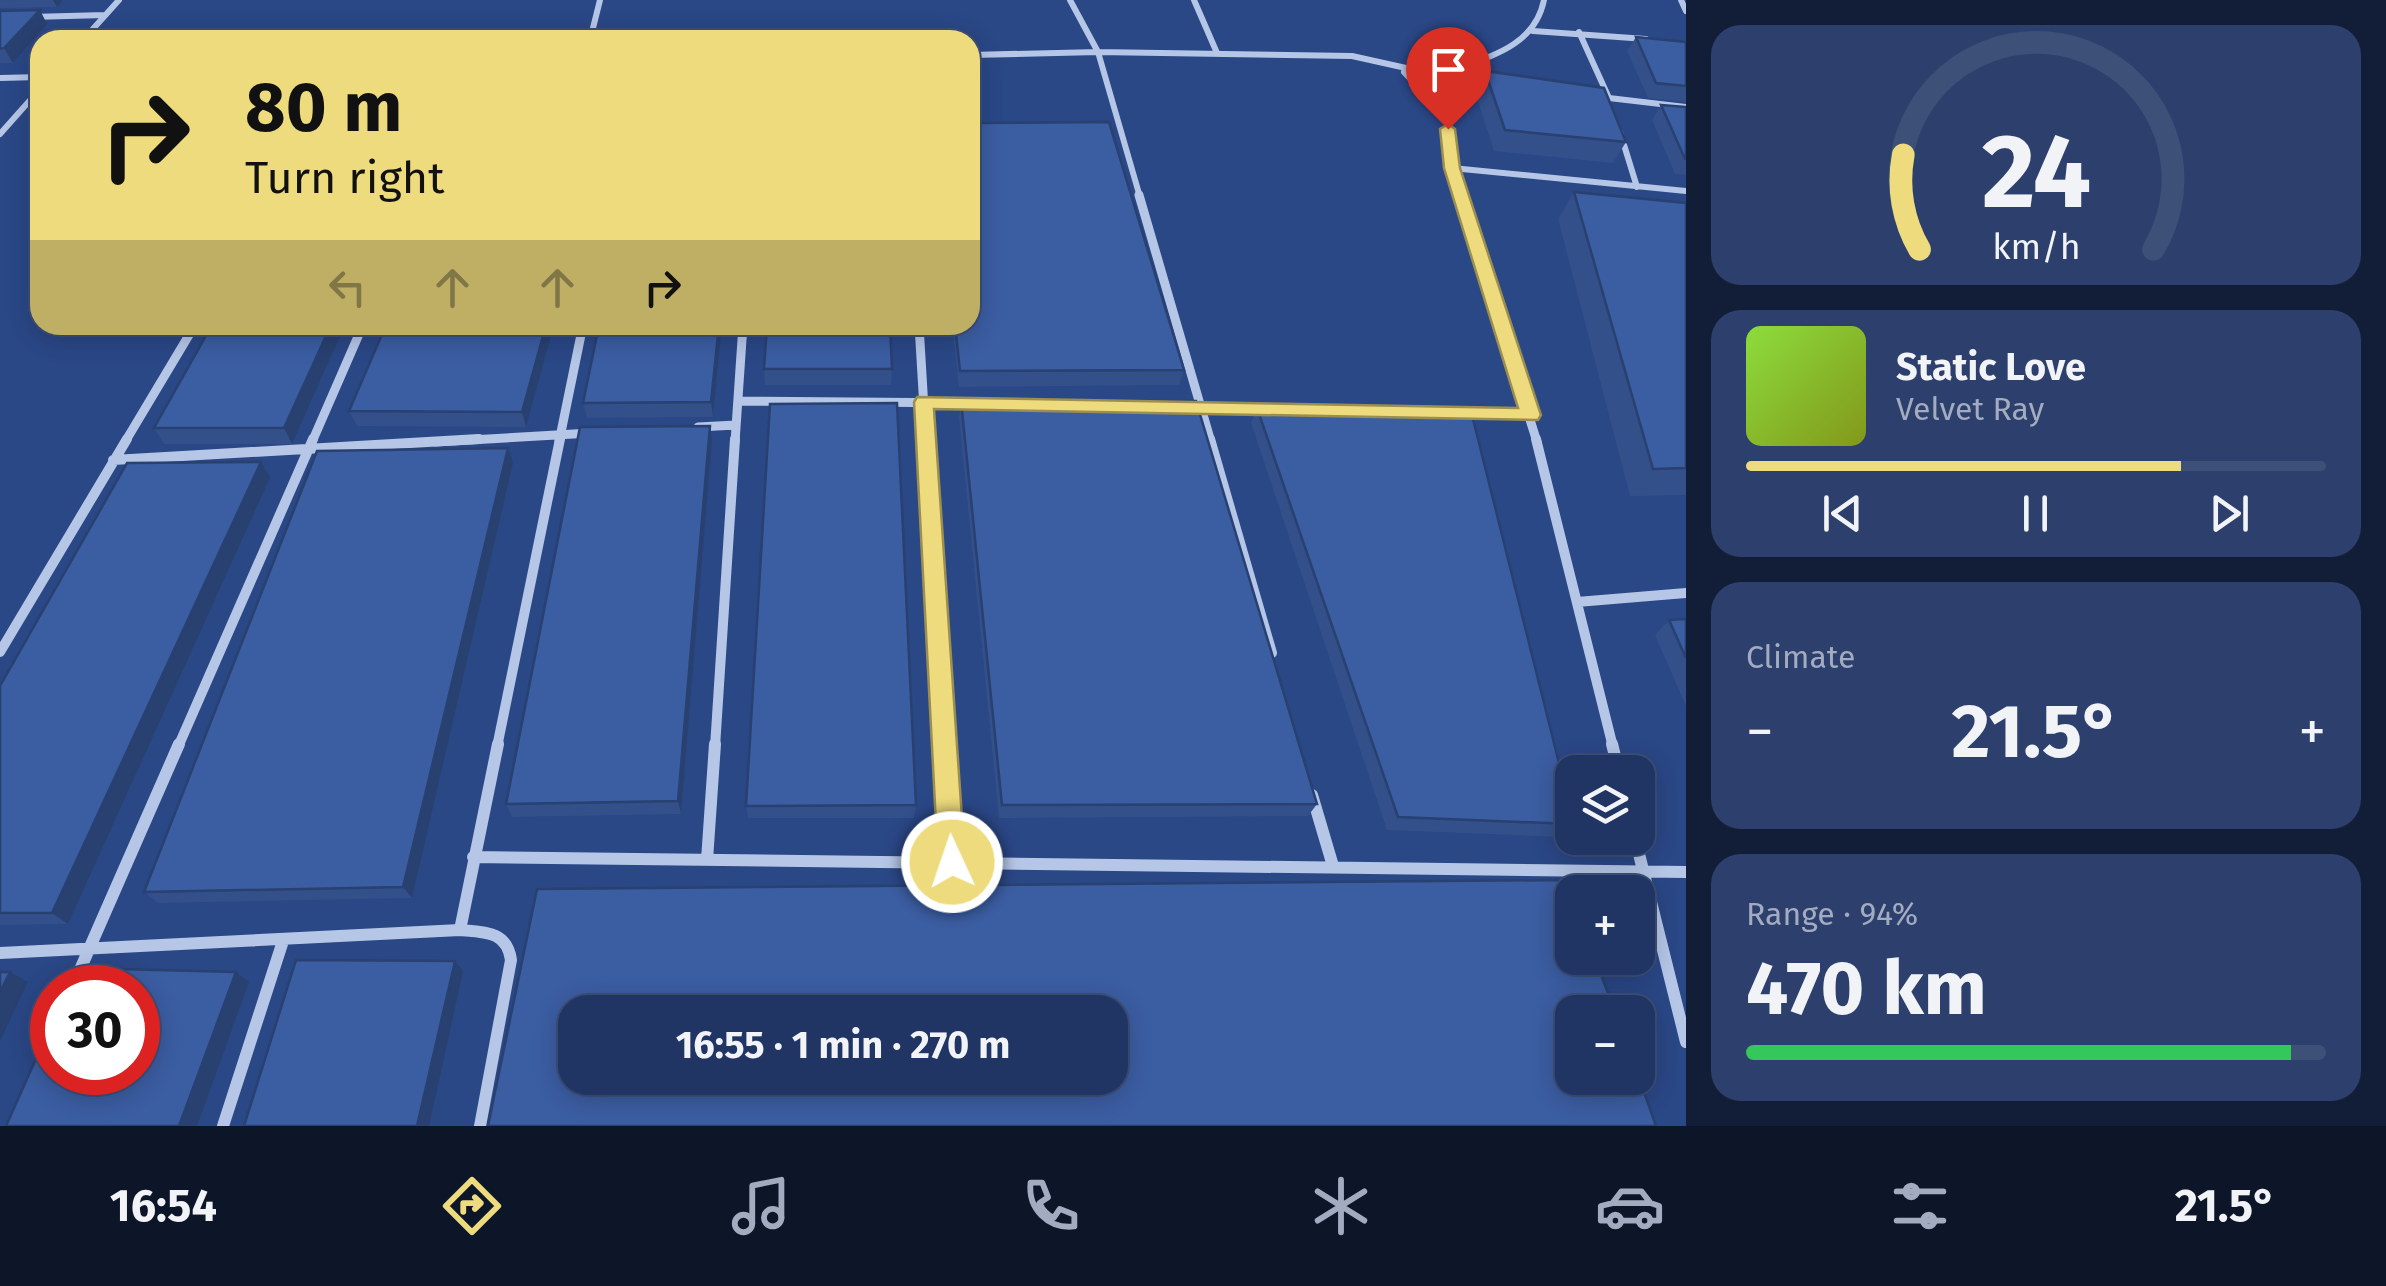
<!DOCTYPE html>
<meta charset="utf-8">
<style>
:root{--surface:#203564;--page:#2d406d;--text:#f1f3f6;--muted:#a2abbf;--line:#3d5078;--accent:#eedb7d}
body{margin:0;font-family:"Fira Sans",sans-serif;background:var(--page);color:var(--text);height:100vh;display:flex;flex-direction:column;font-size:38px;white-space:nowrap}
*{box-sizing:border-box;margin:0}
p{font-size:32px;color:var(--muted)}
.icon{flex:none;width:55px;height:55px;fill:none;stroke:currentColor;stroke-width:2;stroke-linecap:round;stroke-linejoin:round}
.map{position:relative;flex:1;overflow:hidden}
.panel{display:flex;flex-direction:column;gap:25px;padding:25px;background:#121d37;width:700px}
.panel>*{flex:none}
.hud{position:absolute;left:30px;top:30px;width:950px;height:305px;border-radius:30px;box-shadow:0 5px 25px #0003,0 0 0 2px var(--line);background:#eedb7d;color:#111;overflow:hidden}
.tools{position:absolute;left:1555px;top:755px;display:grid;gap:20px}
.tools a{display:grid;place-items:center;width:100px;height:100px;border-radius:20px;background:var(--surface);box-shadow:0 5px 25px #0003,0 0 0 2px var(--line);font-size:50px}
.speed{position:absolute;left:30px;top:965px;display:flex;gap:20px;font-size:50px;font-weight:700;text-align:center}
.speed>*{display:grid;place-content:center;width:130px;height:130px;border-radius:50%;background:var(--surface);box-shadow:0 5px 25px #0003,0 0 0 2px var(--line);line-height:1}
.speed .limit{border:15px solid #d22;background:#fff;color:#111}
.pin{position:absolute;display:grid;place-items:center;width:85px;height:85px;color:#fff;margin:-102px -42px;border-radius:50% 50% 50% 0;rotate:-45deg;box-shadow:0 0 10px #0007}
.pin .icon{rotate:45deg}
.me{position:absolute;width:110px;margin:-55px;rotate:357deg;stroke-linejoin:round;filter:drop-shadow(0 0 8px #0008)}
.turn{display:flex;align-items:center;gap:35px;height:210px;padding:0 50px;font-size:45px}
.turn .icon{width:130px;height:130px;stroke-width:2.5}
.turn b{display:block;font-size:70px;line-height:85px}
.lanes{display:flex;align-items:center;height:95px;padding:0 50px;background:#0003;justify-content:center;gap:50px;direction:ltr}
.lanes .off{opacity:.35}
.big{font-size:75px;font-weight:700;line-height:1.1}
.panel .widget{flex:1;display:flex;flex-direction:column;justify-content:center;gap:15px;min-width:0;padding:0 35px;border-radius:30px;background:var(--page)}
.panel .dial{align-items:center;gap:0}
.dial svg{height:260px;overflow:visible;fill:none;stroke:var(--line);stroke-width:7;stroke-linecap:round;text-anchor:middle}
.dial text{fill:var(--text);stroke:none}
.song{display:flex;align-items:center;gap:30px}
.cover{width:120px;height:120px;border-radius:15px;background:linear-gradient(135deg,hsl(90 70% 55%),hsl(70 70% 35%))}
.played{height:10px;border-radius:5px;background:linear-gradient(90deg,var(--accent) 75%,var(--line) 75%)}
.keys{display:flex;justify-content:space-around;direction:ltr}
.heat{display:flex;justify-content:space-between;align-items:center;font-size:55px;direction:ltr}
.charge{height:15px;border-radius:8px;background:linear-gradient(90deg,#34c759 94%,var(--line) 0)}
.trip{position:absolute;left:558px;top:995px;width:570px;height:100px;border-radius:30px;background:var(--surface);box-shadow:0 5px 25px #0003,0 0 0 2px var(--line);font-weight:700;line-height:100px;text-align:center}
.menu{display:flex;height:160px;justify-content:space-around;align-items:center;background:#0d1528;color:var(--muted)}
.menu .icon{width:70px;height:70px}
.menu .active{color:var(--accent)}
.menu b{font-size:45px;color:var(--text)}
main{display:flex;flex:1;min-height:0}
.map>svg:first-child{display:block}
.lines{fill:none;stroke-linecap:round;stroke-linejoin:round}
.street-far3{stroke:#b5c6e7;stroke-width:6}
.street-far2{stroke:#b5c6e7;stroke-width:9}
.street-far1{stroke:#b5c6e7;stroke-width:10}
.street{stroke:#b5c6e7;stroke-width:12}
.wall{fill:#33508b}
.shaded-wall{fill:#294171}
.building{fill:#3b5da2;stroke:#294171;stroke-width:2.5;fill-rule:evenodd}
.route{fill:#eedb7d;stroke:#9b8e51;stroke-width:2.5}
</style>
<main>
<div class="map">
<svg width="1686" height="1126" viewBox="0 0 1686 1126">
<rect width="100%" height="100%" fill="#2a4786"/>
<g class="lines">
<!-- street-far3 -->
<path class="street-far3" d="M 1070,0 L 1098,52 L 1140,197
M 1194,0 L 1217,53
M 1681,0 L 1686,11
M 31,17 L 105,15
M 1533,31 L 1646,39
M 1579,32 L 1609,98 L 1686,107
M 83,40 L 119,0
M 590,40 L 600,0
M 970,55 L 1098,52 L 1352,56 L 1406,68
M 1416,63 L 1453,70 L 1462,83 C 1440,94 1420,91 1404,72 Z
M 1453,70 C 1492,56 1535,45 1544,0
M 0,78 L 40,77
M 1443,90 L 1452,168 L 1461,197
M 1620,132 L 1637,187
M 0,134 L 40,89
M 1452,168 L 1686,191"/>
<!-- street-far2 -->
<path class="street-far2" d="M 1139,195 L 1211,442
M 1460,195 L 1537,442
M 919,325 L 926,442
M 738,401 L 975,403
M 1196,406 L 1269,408
M 1461,413 L 1530,415
M 698,427 L 736,425
M 125,442 L 195,325
M 312,442 L 363,325
M 435,442 L 591,433
M 559,442 L 583,325
M 735,442 L 743,325"/>
<!-- street-far1 -->
<path class="street-far1" d="M 926,439 L 945,747
M 1210,439 L 1272,653
M 1536,439 L 1613,747
M 113,460 L 479,439
M 1577,602 L 1686,593
M 0,652 L 127,439
M 178,747 L 313,439
M 497,747 L 560,439
M 715,747 L 735,439"/>
<!-- street -->
<path class="street" d="M 945,744 L 952,862
M 1612,744 L 1619,772
M 1312,795 L 1333,866
M 1635,838 L 1686,1042
M 473,857 L 1686,872
M 707,860 L 715,744
M 460,930 L 498,744
M 0,953 L 460,930 C 485,932 507,931 511,960 L 480,1126
M 72,988 L 179,744
M 223,1126 L 283,941"/>
</g>
<!-- wall -->
<path class="wall" d="M 0,0 L 63,0 L 57,7 L 0,8 Z
M 0,11 L 47,24 L 13,63 L 0,63 Z
M 1636,37 L 1686,42 L 1686,102 L 1648,98 L 1627,51 Z
M 1485,71 L 1626,142 L 1613,163 L 1494,151 L 1475,92 Z
M 1661,105 L 1686,107 L 1686,175 L 1675,174 L 1652,120 Z
M 1574,192 L 1686,203 L 1686,495 L 1630,496 L 1558,219 Z
M 212,325 L 345,325 L 292,444 L 164,444 L 154,428 Z
M 386,325 L 554,325 L 526,427 L 357,426 L 349,411 Z
M 722,325 L 713,417 L 587,418 L 583,403 Z
M 952,325 L 970,325 L 1184,370 L 1179,385 L 959,387 Z
M 764,369 L 892,369 L 891,385 L 765,385 Z
M 961,401 L 1317,804 L 1308,816 L 999,818 L 959,417 Z
M 1257,408 L 1572,815 L 1572,826 L 1560,837 L 1387,830 L 1251,423 Z
M 712,441 L 681,814 L 512,817 L 506,804 Z
M 513,463 L 412,898 L 158,903 L 144,892 Z
M 270,478 L 68,924 L 0,925 L 0,686 Z
M 1686,619 L 1686,706 L 1655,635 L 1669,620 Z
M 916,805 L 914,818 L 748,818 L 746,806 Z"/>
<!-- shaded-wall -->
<path class="shaded-wall" d="M 53,0 L 63,0 L 57,7 Z
M 40,10 L 47,24 L 13,63 L 4,48 Z
M 331,325 L 345,325 L 292,444 L 284,428 Z
M 546,325 L 554,325 L 526,427 L 522,412 Z
M 719,325 L 722,325 L 713,417 L 711,402 Z
M 710,426 L 712,441 L 681,814 L 678,801 Z
M 508,448 L 513,463 L 412,898 L 403,887 Z
M 261,462 L 270,478 L 68,924 L 52,913 Z
M 455,961 L 463,971 L 429,1126 L 417,1126 Z
M 10,972 L 28,982 L 0,1041 L 0,992 Z
M 236,972 L 249,982 L 197,1126 L 179,1126 Z"/>
<!-- building -->
<path class="building" d="M 40,10 L 4,48 L 0,49 L 0,11 Z
M 1636,37 L 1686,42 L 1686,86 L 1656,83 Z
M 1485,71 L 1604,88 L 1626,142 L 1505,130 Z
M 1661,105 L 1686,107 L 1686,159 L 1685,159 Z
M 1109,122 L 1184,370 L 960,371 L 955,325 L 970,325 L 970,123 Z
M 1574,192 L 1686,203 L 1686,468 L 1653,469 Z
M 212,325 L 331,325 L 284,428 L 154,428 Z
M 386,325 L 546,325 L 522,412 L 349,411 Z
M 599,325 L 719,325 L 711,402 L 583,403 Z
M 767,325 L 890,325 L 892,369 L 764,369 Z
M 961,401 L 1196,401 L 1317,804 L 1002,805 Z
M 897,403 L 916,805 L 746,806 L 770,404 Z
M 1257,408 L 1471,411 L 1572,815 L 1572,824 L 1398,817 Z
M 710,426 L 678,801 L 506,804 L 580,427 Z
M 508,448 L 403,887 L 144,892 L 317,451 Z
M 261,462 L 52,913 L 0,913 L 0,686 L 127,463 Z
M 1686,619 L 1686,658 L 1669,620 Z
M 1567,880 L 1572,894 L 1572,958 L 1595,958 L 1615,1012 L 1572,1012 L 1572,1078 L 1638,1078 L 1638,1075 L 1656,1126 L 488,1126 L 537,889 ZM 575,1012 L 1110,1012 L 1110,1078 L 575,1078 Z
M 296,960 L 455,961 L 417,1126 L 244,1126 Z
M 78,968 L 236,972 L 179,1126 L 6,1126 L 52,1023 L 52,1072 L 138,1072 L 138,988 L 68,988 Z
M 0,972 L 10,972 L 0,992 Z"/>
<!-- route -->
<path class="route" d="M 1448,124 L 1455,129 L 1460,168 L 1541,415 L 1538,420 L 934,409 L 965,862 L 961,871 L 952,875 L 942,871 L 938,862 L 914,402 L 917,397 L 1518,408 L 1444,168 L 1440,129 Z"/>
</svg>
<div class="tools">
<a><svg class="icon" aria-label="layers" viewBox="0 0 24 24"><path d="M12 4l9 5-9 5-9-5zM3 14l9 5 9-5"/></svg></a>
<a>+</a>
<a>−</a>
</div>
<div class="speed"><div class="limit">30</div></div>
<div class="pin" style="left:1448px;top:129px;background:#d93025"><svg class="icon" aria-label="arrive" viewBox="0 0 24 24"><path d="M6 21V4h12l-3 4 3 4H6"/></svg></div>
<svg class="me" style="left:952px;top:862px" viewBox="-20 -20 40 40"><circle r="17" fill="#eedb7d" stroke="#fff" stroke-width="3"/><path d="M0-11L8 9 0 5-8 9z" fill="#fff"/></svg>
<div class="trip">16:55 · 1 min · 270 m</div>
<div class="hud">
<div class="turn"><svg class="icon" aria-label="right" viewBox="0 0 24 24"><path d="M7 20v-9h11M14 6l5 5-5 5"/></svg><div><b>80 m</b>Turn right</div></div>
<div class="lanes"><svg class="icon off" aria-label="left" viewBox="0 0 24 24"><path d="M17 20v-9H6M10 6l-5 5 5 5"/></svg><svg class="icon off" aria-label="ahead" viewBox="0 0 24 24"><path d="M12 20V5M6 11l6-6 6 6"/></svg><svg class="icon off" aria-label="ahead" viewBox="0 0 24 24"><path d="M12 20V5M6 11l6-6 6 6"/></svg><svg class="icon" aria-label="right" viewBox="0 0 24 24"><path d="M7 20v-9h11M14 6l5 5-5 5"/></svg></div>
</div>
</div>
<section class="panel">
<div class="widget dial"><svg viewBox="0 0 100 80">
<path d="M14 69A42 42 0 1 1 86 69"/>
<path d="M14 69A42 42 0 0 1 9 40" stroke="#eedb7d"/>
<text x="50" y="56" font-size="32" font-weight="700">24</text>
<text x="50" y="72" font-size="11">km/h</text>
</svg></div>
<div class="widget">
<div class="song"><i class="cover"></i><div><b>Static Love</b><p>Velvet Ray</p></div></div>
<div class="played"></div>
<div class="keys"><svg class="icon" aria-label="previous" viewBox="0 0 24 24"><path d="M18 5L8 12l10 7zM5 5v14"/></svg><svg class="icon" aria-label="pause" viewBox="0 0 24 24"><path d="M8 5v14M16 5v14"/></svg><svg class="icon" aria-label="next" viewBox="0 0 24 24"><path d="M6 5l10 7-10 7zM19 5v14"/></svg></div>
</div>
<div class="widget"><p>Climate</p>
<div class="heat"><a>−</a><b class="big">21.5°</b><a>+</a></div>
</div>
<div class="widget"><p>Range · 94%</p><b class="big">470 km</b><div class="charge"></div></div>
</section>
</main>
<nav class="menu">
<b>16:54</b>
<svg class="icon active" aria-label="directions" viewBox="0 0 24 24"><path d="M12 3l9 9-9 9-9-9zM9 14v-3h6M13 9l2 2-2 2"/></svg>
<svg class="icon" aria-label="music" viewBox="0 0 24 24"><path d="M9 18V5l10-2v13"/><circle cx="6" cy="18" r="3"/><circle cx="16" cy="16" r="3"/></svg>
<svg class="icon" aria-label="phone" viewBox="0 0 24 24"><path d="M5 4h4l2 5-3 2q2 4 5 5l2-3 5 2v4C11 20 4 13 5 4z"/></svg>
<svg class="icon" aria-label="climate" viewBox="0 0 24 24"><path d="M12 3v18M4 7l16 10M4 17L20 7"/></svg>
<svg class="icon" aria-label="car" viewBox="0 0 24 24"><path d="M5 17H2v-5l4-1 3-4h7l3 4 3 1v5h-3M9 17h6M6 11h13"/><circle cx="7" cy="17" r="2"/><circle cx="17" cy="17" r="2"/></svg>
<svg class="icon" aria-label="filters" viewBox="0 0 24 24"><path d="M4 7h16M4 17h16"/><circle cx="9" cy="7" r="2"/><circle cx="15" cy="17" r="2"/></svg>
<b>21.5°</b>
</nav>
